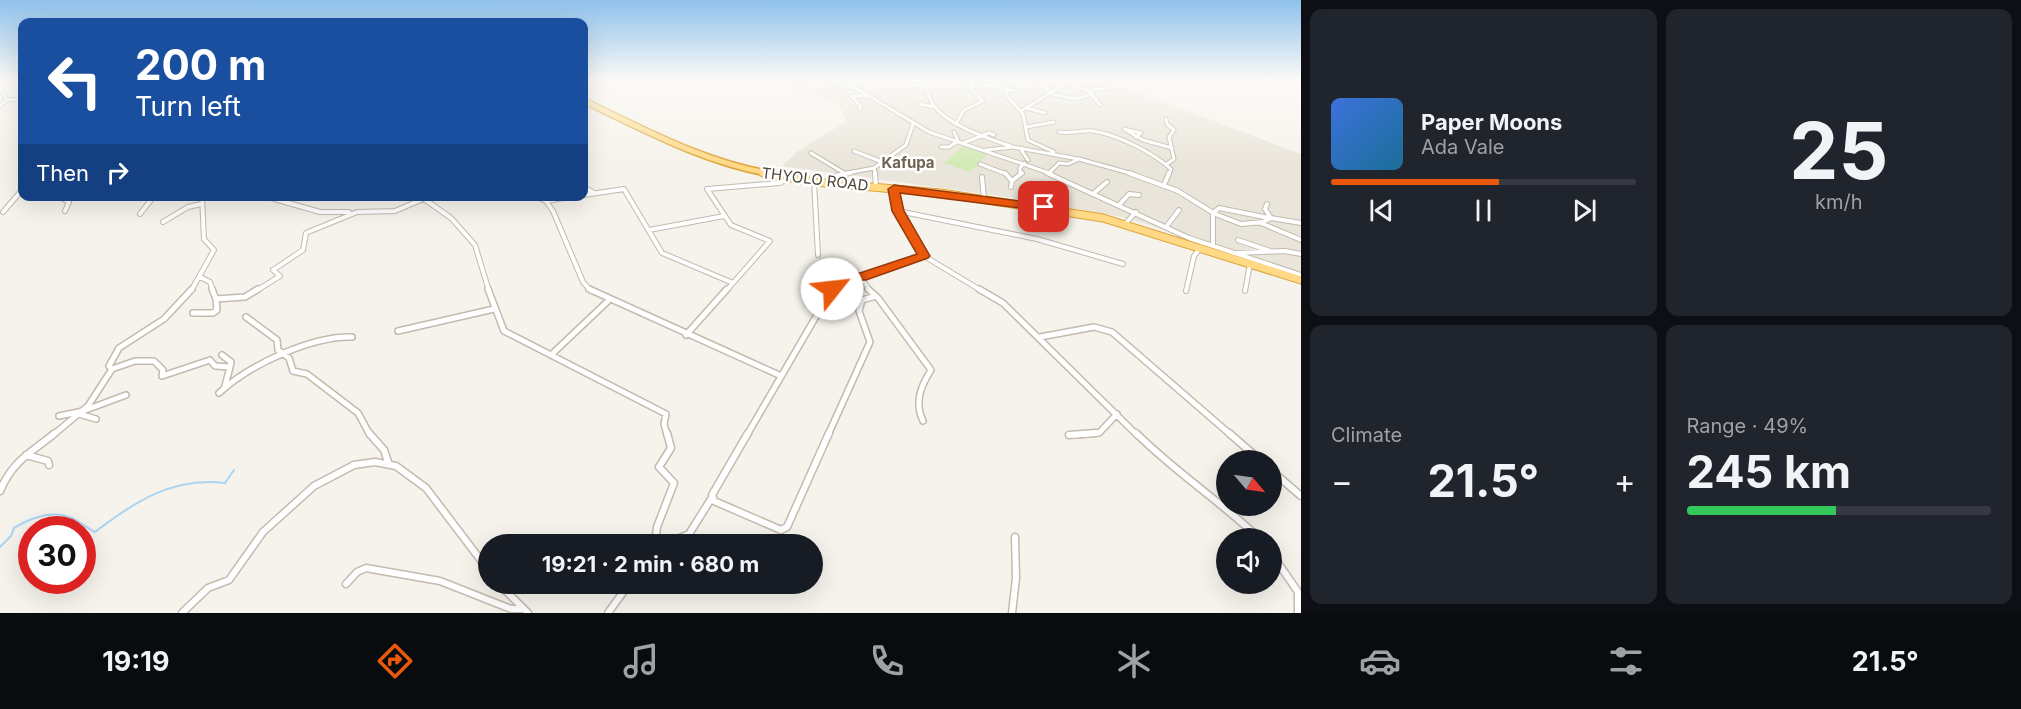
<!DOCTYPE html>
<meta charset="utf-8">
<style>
:root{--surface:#171b24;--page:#20242c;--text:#f1f3f6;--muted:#9ea1a6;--line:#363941;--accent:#ea580c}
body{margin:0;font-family:Inter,sans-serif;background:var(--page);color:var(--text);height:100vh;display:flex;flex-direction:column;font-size:22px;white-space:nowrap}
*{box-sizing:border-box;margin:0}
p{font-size:20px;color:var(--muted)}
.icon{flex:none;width:33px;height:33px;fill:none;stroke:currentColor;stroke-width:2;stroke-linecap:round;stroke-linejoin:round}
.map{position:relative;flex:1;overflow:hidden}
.details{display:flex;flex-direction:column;gap:9px;padding:9px;background:#0d0f14;width:720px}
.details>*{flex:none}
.hud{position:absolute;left:18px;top:18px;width:570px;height:183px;border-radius:12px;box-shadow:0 6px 24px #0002;background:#1a4fa0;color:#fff;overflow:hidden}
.needle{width:39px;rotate:119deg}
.controls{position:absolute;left:1216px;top:450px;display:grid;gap:12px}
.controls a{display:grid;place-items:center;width:66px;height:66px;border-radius:50%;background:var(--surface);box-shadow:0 6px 24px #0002;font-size:30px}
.speed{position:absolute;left:18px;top:516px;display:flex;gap:12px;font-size:30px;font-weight:700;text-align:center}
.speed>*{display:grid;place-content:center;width:78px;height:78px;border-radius:50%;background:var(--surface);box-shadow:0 6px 24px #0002;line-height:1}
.speed .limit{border:9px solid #d22;background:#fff;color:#111}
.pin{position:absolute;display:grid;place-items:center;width:51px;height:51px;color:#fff;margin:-26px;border-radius:12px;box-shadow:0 3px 9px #0006}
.me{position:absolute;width:66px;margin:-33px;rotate:61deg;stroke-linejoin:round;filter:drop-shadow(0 0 4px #0008)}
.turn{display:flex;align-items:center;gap:21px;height:126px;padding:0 18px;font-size:27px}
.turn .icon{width:78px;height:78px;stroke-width:2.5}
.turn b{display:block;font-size:42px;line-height:51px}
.then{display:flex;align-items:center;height:57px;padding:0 18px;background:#0003;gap:12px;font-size:22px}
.big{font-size:45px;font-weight:700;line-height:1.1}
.details .card{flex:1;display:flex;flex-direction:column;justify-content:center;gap:9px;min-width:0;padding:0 21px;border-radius:12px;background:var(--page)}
.details .dial{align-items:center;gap:0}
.dial b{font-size:78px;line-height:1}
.song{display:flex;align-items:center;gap:18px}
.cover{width:72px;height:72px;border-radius:9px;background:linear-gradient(135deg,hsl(220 70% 55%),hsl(200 70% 35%))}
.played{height:6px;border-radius:3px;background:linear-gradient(90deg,var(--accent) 55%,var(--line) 55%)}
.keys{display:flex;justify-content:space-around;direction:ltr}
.heat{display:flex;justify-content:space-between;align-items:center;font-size:33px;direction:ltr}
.charge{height:9px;border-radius:4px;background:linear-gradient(90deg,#34c759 49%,var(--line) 0)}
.details .tiles{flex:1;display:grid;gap:9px;grid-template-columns:repeat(2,1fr)}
.trip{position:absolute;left:478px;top:534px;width:345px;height:60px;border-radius:30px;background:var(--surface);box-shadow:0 6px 24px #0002;font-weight:700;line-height:60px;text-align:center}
.tab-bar{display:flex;height:96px;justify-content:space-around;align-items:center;background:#090b0e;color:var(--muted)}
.tab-bar .icon{width:42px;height:42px}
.tab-bar .on{color:var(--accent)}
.tab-bar b{font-size:27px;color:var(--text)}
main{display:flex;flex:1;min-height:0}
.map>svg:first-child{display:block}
.residential{fill:#eae5da}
.green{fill:#d2eab5}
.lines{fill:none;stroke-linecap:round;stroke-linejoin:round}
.stream{stroke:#a9d4f2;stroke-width:2}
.minor-far3-casing{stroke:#c2bbae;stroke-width:5}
.minor-far2-casing{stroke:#c2bbae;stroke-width:6}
.minor-far1-casing{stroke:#c2bbae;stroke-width:8}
.minor-casing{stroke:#c2bbae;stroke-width:9}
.trunk-far1-casing{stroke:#e0a43c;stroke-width:8}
.trunk-casing{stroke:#e0a43c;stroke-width:9}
.minor-far3{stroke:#fff;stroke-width:3}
.minor-far2{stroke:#fff;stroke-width:4}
.minor-far1{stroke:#fff;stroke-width:5}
.minor{stroke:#fff;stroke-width:6}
.trunk-far1{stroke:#ffd985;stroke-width:5}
.trunk{stroke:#ffd985;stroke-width:7}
.route{fill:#ea580c;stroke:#983908;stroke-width:1.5}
.labels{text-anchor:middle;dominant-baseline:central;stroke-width:5;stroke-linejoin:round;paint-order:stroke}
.far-quarter-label{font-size:15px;font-weight:bold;fill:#6e6250;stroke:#fff}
.street-label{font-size:15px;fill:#4b4439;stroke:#fff}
</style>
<main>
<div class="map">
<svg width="1301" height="613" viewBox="0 0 1301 613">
<rect width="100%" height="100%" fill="#f6f3ec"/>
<!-- residential -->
<path class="residential" d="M 769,80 L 1122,80 L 1139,93 L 1301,154 L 1301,274 L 1127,218 L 1001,196 L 782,166 L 798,151 L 847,121 L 838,103 Z"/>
<!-- green -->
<path class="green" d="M 963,146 L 988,154 L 969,172 L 944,163 Z"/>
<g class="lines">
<!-- stream -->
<path class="stream" d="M 0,547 L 11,536 L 14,528 C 32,517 54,509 74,519 C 81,523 87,528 95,532 C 134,502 174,476 225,483 L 234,470"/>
<!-- minor-far3 casing -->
<g class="minor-far3-casing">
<path id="minor-far3" d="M 797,80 L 802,80
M 828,80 L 856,88 L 929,132 L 1052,174
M 917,80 C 933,91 925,94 934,106 C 949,126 990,139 1013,147
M 1035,80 L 1049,92
M 1057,80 L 1067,82
M 981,84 L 1017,91
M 1008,88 L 1006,95 L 1023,114 L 1028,140 L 1054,152
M 911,89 L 910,86 L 923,84
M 1049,93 C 1064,97 1083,104 1095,89 L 1110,88
M 7,100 L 22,99
M 919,104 L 935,107
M 0,106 L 7,100 L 1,90 L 1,80
M 1027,108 L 1045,113
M 860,109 L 860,105 L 851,96 L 868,96
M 1021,111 L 1068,82 L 1090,92 L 1100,105
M 1166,119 L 1167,124 L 1174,130 L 1169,137 L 1174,159 L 1167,164
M 957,122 L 964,110 L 983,101 L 970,89 L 973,85 L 967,80
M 1026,127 L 1054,122
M 1124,129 L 1143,140 L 1172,148
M 1124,129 L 1141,133 L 1136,137
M 1059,132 C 1070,134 1081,130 1093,131 C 1118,135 1152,152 1171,169 L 1169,174
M 963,143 L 989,133 L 994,135
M 941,147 L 949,147 L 958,141 L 954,132
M 1020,148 L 1028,160
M 986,150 L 1013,147 L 1078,159
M 854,151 L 887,164 L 922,162
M 811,153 L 844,173
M 980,164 L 1006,174
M 1049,173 L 1059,163 L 1068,164 L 1079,159 L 1133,174
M 842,174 L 874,168
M 875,174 L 874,168 L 906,145 L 913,124
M 1020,174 L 1020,168 L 1024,163"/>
</g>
<!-- minor-far2 casing -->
<g class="minor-far2-casing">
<path id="minor-far2" d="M 875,173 L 876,187
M 1005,173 L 1012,181
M 1047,173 L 1189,238 L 1301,275
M 1129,173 L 1178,191 L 1215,214 L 1241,224 L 1263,222 L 1271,218 L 1301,223
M 982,177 L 984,199
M 814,182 L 818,255
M 834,184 L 835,176 L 850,173
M 1164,185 L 1169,173
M 584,187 L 594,193
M 1011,187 L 1012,181 L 1022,173
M 894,188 L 898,211 L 924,256 L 982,291
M 1095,192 L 1107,182
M 584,195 L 624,189 L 662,253 L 733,283
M 58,196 L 69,202 L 65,211
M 264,196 L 320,212 L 349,212
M 420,196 L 451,218 L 475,245 L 489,291
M 535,196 L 546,201 L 553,211 L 583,282 L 591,291
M 546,201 L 575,196
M 1120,204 L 1129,194 L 1139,195
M 1267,204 L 1265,209 L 1271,218
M 898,211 L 1037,239 L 1123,264
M 3,212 L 22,190
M 357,212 L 395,211 L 423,199
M 140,214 L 154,196
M 163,222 L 188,207 L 201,204
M 1261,223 L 1301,240
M 1125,224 L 1136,212
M 1166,227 L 1179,210
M 649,230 L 724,216
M 1238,240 L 1270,251
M 1213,246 L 1213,213 L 1219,208 L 1269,218
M 1237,253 L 1285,251 L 1301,254
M 200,277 L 210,282 L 213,291
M 191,291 L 214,250 L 204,239 L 202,196
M 256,291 L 280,276 L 273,270 L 303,250 L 306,233 L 357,212
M 726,291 L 770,241 L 731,225 L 707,189 L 780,183 L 788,178
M 831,291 L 845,275 L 861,277
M 870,291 L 861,277 L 924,256
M 1186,291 L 1194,256 L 1201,247
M 1245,291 L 1250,264"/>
</g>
<!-- minor-far1 casing -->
<g class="minor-far1-casing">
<path id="minor-far1" d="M 212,289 L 216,299
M 488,289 L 504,331 L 666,414 L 664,424 L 667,435
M 589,289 L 779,375
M 868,289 L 878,298 L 931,370 C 921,386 914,402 923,421
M 979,289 L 1003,303 L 1137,435
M 193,313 L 213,313 L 217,310 L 216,299 L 245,297 L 258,289
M 246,317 L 277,340 L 278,350 L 289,358 L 293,371 L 307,374 L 358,413 L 370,435
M 398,331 L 494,309
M 686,335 L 727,289
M 1040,337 L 1094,327 L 1112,332 L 1231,435
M 222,355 L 231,362 L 230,367
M 551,355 L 608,301
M 112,369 L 135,361 L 154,361 L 163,370 L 162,376 L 210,360 L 215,366 L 230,367 L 225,386
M 219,393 C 249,365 311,336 352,337
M 79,414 L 96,419
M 59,416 L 83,411 L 126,395
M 53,435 L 88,406 L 112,369 L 109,366 L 119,348 L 164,319 L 192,289
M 747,435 L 832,289
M 828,435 L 870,342 L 859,311 L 862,300 L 876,296
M 1074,435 L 1099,433 L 1117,414"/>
</g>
<!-- minor casing -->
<g class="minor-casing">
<path id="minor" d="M 369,433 L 384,450 L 388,462
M 748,433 L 712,495 L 714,501 L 781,530 L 787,527 L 829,433
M 1136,433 C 1174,471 1220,501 1259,538
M 1229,433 L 1260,460
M 1069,435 L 1096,433
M 26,455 L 48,461 L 49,465
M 1272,471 L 1301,496
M 0,491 C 13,460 31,453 55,433
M 655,544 L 657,527 L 674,483 L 659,467 L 671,448 L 667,433
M 666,544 L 689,534 L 711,499
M 1272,554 L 1298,592 L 1298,613
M 346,584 L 357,572 L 366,568 L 440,581 L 511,609 L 521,609
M 499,584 L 528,613
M 182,613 L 208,588 L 229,580 L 263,532 L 314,486 L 354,465 L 375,462 L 396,466 L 426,488 L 489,571
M 608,613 L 629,584
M 1012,613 L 1016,578 L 1015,537"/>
</g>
<!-- trunk-far1 casing -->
<g class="trunk-far1-casing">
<path id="trunk-far1" d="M 584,101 C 645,130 705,163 772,174"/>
</g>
<!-- trunk casing -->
<g class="trunk-casing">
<path id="trunk" d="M 763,173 L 814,182 L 941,193 L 1103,218 L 1301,280"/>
</g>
<!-- minor-far3 -->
<use href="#minor-far3" class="minor-far3"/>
<!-- minor-far2 -->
<use href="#minor-far2" class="minor-far2"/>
<!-- minor-far1 -->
<use href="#minor-far1" class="minor-far1"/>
<!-- minor -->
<use href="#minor" class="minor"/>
<!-- trunk-far1 -->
<use href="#trunk-far1" class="trunk-far1"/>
<!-- trunk -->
<use href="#trunk" class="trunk"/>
</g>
<!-- sky -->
<linearGradient id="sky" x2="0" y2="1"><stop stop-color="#8fc1ec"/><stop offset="0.48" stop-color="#fbfaf6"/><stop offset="1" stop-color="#fbfaf6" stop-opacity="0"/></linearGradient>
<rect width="1301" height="166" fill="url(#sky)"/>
<!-- route -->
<path class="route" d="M 894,185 L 1044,204 L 1050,207 L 1044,211 L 900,193 L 904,211 L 930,256 L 928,258 L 866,280 L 848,280 L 837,292 L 828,292 L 826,289 L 840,272 L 860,273 L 917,254 L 892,211 L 888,189 Z"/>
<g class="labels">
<!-- far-quarter labels -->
<g class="far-quarter-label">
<text x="908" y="162">Kafupa</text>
</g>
<!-- street labels -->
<g class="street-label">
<text transform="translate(815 179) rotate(7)">THYOLO ROAD</text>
</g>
</g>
</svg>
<div class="controls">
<a><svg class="needle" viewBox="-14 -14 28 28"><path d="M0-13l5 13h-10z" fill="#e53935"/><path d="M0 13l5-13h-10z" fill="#9ea1a6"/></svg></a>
<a><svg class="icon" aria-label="sound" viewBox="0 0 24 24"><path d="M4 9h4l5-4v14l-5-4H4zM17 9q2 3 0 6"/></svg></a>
</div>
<div class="speed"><div class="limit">30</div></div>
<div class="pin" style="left:1044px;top:207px;background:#d93025"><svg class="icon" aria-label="arrive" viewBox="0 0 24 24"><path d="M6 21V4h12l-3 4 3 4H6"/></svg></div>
<svg class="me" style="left:832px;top:289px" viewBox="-20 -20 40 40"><circle r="19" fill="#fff"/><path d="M0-13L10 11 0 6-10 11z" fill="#ea580c"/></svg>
<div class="trip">19:21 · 2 min · 680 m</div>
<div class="hud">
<div class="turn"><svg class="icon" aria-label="left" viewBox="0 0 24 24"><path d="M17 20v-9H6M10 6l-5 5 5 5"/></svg><div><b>200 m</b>Turn left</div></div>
<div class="then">Then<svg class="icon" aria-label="right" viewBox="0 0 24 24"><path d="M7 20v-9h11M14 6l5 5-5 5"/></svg></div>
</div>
</div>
<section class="details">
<div class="tiles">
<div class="card">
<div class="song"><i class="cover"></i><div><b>Paper Moons</b><p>Ada Vale</p></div></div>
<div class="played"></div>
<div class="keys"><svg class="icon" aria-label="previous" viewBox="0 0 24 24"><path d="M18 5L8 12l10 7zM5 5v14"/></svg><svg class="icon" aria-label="pause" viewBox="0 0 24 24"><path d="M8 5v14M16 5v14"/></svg><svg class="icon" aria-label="next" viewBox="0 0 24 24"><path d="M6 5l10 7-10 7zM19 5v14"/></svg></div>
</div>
<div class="card dial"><b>25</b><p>km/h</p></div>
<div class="card"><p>Climate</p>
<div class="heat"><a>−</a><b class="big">21.5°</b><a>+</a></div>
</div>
<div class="card"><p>Range · 49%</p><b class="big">245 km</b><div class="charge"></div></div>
</div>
</section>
</main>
<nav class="tab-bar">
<b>19:19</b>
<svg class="icon on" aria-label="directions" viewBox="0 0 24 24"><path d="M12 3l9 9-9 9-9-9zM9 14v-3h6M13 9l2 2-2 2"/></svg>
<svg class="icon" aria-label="music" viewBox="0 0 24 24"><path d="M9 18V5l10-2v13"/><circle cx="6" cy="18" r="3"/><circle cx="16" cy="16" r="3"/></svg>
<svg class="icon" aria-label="phone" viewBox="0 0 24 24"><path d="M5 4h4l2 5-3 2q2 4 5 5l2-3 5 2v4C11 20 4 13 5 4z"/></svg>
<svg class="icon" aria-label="climate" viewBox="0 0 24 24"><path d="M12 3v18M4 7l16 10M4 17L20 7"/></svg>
<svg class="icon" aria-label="car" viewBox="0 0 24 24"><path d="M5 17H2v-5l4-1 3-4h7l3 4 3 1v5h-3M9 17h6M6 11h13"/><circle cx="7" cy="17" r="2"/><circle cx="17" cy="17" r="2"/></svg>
<svg class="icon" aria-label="filters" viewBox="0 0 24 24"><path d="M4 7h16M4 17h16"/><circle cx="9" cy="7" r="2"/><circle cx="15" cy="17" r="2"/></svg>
<b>21.5°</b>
</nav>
